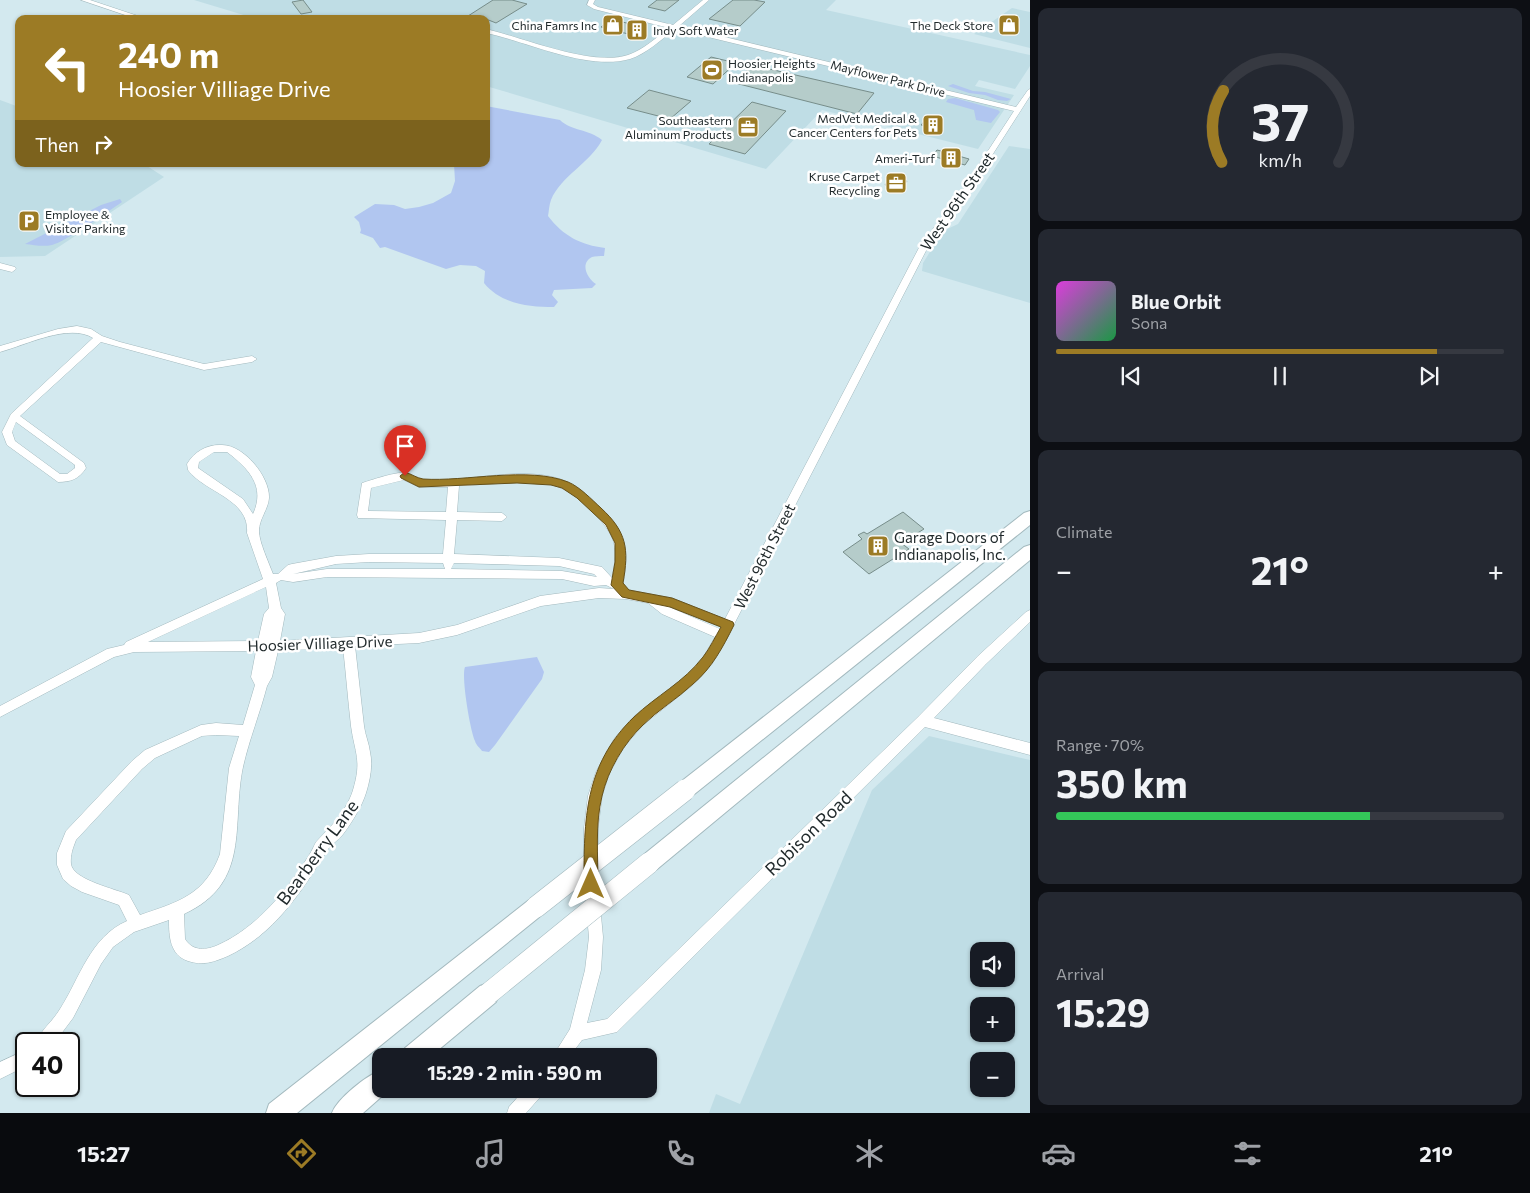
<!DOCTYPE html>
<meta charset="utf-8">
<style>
:root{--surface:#171b24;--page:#242831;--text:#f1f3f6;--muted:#9ea1a6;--line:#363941;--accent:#9c7b25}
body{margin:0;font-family:Commissioner,sans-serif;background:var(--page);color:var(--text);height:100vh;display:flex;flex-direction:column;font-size:19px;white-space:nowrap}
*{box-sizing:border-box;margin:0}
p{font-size:16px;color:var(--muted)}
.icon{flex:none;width:28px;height:28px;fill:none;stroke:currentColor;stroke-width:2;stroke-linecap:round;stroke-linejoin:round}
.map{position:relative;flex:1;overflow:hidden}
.side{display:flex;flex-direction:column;gap:8px;padding:8px;background:#0d0f14;width:500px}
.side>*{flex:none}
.guide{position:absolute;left:15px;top:15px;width:475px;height:152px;border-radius:10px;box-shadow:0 1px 4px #0004;background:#9c7b25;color:#fff;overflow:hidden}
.fabs{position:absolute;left:970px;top:942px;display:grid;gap:10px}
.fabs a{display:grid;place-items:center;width:45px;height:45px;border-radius:10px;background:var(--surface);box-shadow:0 1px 4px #0004;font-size:25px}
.speed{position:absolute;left:15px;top:1032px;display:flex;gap:10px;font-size:25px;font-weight:700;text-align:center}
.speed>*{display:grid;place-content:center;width:65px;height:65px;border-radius:50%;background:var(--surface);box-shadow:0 1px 4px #0004;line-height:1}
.speed .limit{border:2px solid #111;border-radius:8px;background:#fff;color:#111}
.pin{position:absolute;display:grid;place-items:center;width:42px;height:42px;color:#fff;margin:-51px -21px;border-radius:50% 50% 50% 0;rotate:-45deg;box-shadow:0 0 5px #0007}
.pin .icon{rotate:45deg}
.me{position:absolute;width:55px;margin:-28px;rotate:0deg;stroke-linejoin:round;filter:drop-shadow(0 0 4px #0008)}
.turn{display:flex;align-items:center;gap:18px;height:105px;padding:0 20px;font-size:22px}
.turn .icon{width:65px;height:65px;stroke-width:2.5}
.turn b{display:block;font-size:35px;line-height:42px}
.then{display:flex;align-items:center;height:48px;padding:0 20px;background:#0003;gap:10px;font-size:19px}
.big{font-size:38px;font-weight:700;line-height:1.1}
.side .widget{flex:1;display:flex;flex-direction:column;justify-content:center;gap:8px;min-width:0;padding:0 18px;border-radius:10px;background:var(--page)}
.side .dial{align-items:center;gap:0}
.dial svg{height:130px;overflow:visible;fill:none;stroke:var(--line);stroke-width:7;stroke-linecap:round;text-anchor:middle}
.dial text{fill:var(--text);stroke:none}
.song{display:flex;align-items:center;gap:15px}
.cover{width:60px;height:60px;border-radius:8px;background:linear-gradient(135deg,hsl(300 70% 55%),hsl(140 70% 35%))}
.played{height:5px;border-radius:2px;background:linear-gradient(90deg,var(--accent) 85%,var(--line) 85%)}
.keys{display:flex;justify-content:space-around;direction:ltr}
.heat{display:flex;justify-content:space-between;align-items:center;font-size:28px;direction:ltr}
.charge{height:8px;border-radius:4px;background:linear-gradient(90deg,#34c759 70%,var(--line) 0)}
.trip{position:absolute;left:372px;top:1048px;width:285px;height:50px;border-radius:10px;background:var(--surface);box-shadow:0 1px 4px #0004;font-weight:700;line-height:50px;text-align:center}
.tabs{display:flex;height:80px;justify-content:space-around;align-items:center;background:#090b0e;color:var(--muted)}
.tabs .icon{width:35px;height:35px}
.tabs .active{color:var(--accent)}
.tabs b{font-size:22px;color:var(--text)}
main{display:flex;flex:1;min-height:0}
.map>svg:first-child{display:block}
.built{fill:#bfdde5;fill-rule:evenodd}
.water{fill:#b1c6f0}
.building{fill:#b5ccca;stroke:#778d8a}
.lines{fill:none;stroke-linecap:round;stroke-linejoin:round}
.minor-casing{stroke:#a3b9be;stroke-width:1}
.highway-casing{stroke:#a3b9be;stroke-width:2}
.minor{fill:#fff;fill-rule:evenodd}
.highway{fill:#fff;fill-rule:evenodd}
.highway-bridge-casing{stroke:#a3b9be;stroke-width:22;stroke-linecap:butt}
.highway-bridge{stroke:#fff;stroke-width:21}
.route{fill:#9c7b25;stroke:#655018}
.labels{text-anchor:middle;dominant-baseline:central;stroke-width:5;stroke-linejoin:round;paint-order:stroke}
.far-poi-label{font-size:12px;fill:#212a2c;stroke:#fff;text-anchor:end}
.far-street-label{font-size:12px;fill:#212a2c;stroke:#fff}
.street-label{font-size:15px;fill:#212a2c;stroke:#fff}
.poi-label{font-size:15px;fill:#212a2c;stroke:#fff;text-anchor:start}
.near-street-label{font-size:18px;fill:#212a2c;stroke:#fff}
</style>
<main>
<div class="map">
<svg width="1030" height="1113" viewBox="0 0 1030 1113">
<rect width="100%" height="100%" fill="#d3e9ef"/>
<!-- built -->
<path class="built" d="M 194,0 L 836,0 L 826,10 L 1030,55 L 1030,66 L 1015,89 L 979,80 L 975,86 L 1014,95 L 978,149 L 822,110 L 766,169 L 486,86 L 486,19 L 257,19 Z
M 1012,8 L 1030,12 L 1030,48 L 974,34 Z
M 0,100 L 19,107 L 19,164 L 144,164 L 164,177 L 45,256 L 0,257 Z
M 1009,146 L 1030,149 L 1030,303 L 922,271 L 923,263 L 943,231 L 958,224 Z
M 929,736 L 1030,760 L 1030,1113 L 709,1113 L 716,1094 L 740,1104 L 872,790 ZM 1006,951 L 1006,979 L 979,979 L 979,951 ZM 1006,1006 L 1006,1034 L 979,1034 L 979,1006 ZM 1006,1061 L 1006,1089 L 979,1089 L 979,1061 Z"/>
<!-- water -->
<path class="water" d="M 953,84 L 973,91 L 985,92 L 1011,99 L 1007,101 L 998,100 L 985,95 L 969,93 L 948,86 Z
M 955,98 L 998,110 L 1000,112 L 991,123 L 976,120 L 974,110 L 946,102 L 948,99 Z
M 486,106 L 560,120 C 571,131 589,129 602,140 C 590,163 561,176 551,200 C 549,205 549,211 548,216 C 563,236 581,245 605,248 L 604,256 C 600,256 595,256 592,257 C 579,264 588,279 596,284 L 592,288 L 554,290 L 552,295 L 558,302 L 554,307 C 529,307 501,304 484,283 L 485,271 L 476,266 L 460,265 L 446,269 L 385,247 L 380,248 L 373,238 L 360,233 L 361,230 L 359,222 L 354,217 L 375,204 L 394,205 L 405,209 L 419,207 L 433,203 L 451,193 L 455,181 L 454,164 L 486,164 Z
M 120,199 L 122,202 C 109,211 65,242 52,245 C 43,247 34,245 25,244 L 101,205 Z
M 537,657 L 544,672 L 542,679 L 495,745 L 489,752 L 482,751 C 480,748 476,745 475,741 C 470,730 461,676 465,667 Z"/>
<!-- building -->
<path class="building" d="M 303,0 L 312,12 L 301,14 L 292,2 Z
M 493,0 L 512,0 L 527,4 L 496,23 L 486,19 L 468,16 Z
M 657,0 L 679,0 L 665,11 L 648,7 Z
M 733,0 L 754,0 L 765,2 L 740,26 L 709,19 Z
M 611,19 L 638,26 L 647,27 L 636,36 L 601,27 Z
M 711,57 L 736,63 L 713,84 L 687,77 Z
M 752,65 L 874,93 L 857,114 L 735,83 Z
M 649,90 L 691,101 L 670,119 L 627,108 Z
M 752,102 L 786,111 L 745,154 L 709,144 Z
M 932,116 L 942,120 L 936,129 L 921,125 L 928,117 Z
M 937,150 L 945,152 L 969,159 L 965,165 L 932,156 Z
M 891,177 L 907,181 L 901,189 L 885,185 Z
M 903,512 L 924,529 L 901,543 L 909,549 L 869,574 L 843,552 L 862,539 L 858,535 L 864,532 L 867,534 Z"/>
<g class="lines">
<!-- minor casing -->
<g class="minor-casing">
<path id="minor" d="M 81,0 L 90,0 L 147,19 L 137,19 Z
M 589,0 L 595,0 L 593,4 L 598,7 L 673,25 L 703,0 L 709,0 L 679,26 L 1016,107 L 1028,90 L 1030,89 L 1030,96 L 959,207 L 930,243 L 727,638 L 712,664 L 694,684 L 643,725 L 624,747 L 609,774 L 602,796 L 598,828 L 598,884 L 603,937 L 601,970 L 587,1023 L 607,1019 L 918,717 L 978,656 L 1026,612 L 1030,610 L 1030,622 L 986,664 L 934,718 L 1030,743 L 1030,755 L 925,727 L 617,1032 L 582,1040 L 570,1056 L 553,1056 L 570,1029 L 585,970 L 589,937 L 584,884 L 584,828 L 588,796 L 596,772 L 614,739 L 633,717 L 686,676 L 704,656 L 715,637 L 662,614 L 648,603 L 626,599 L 599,598 L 541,606 L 457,635 L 419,643 L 355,646 C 358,673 361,699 364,726 C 365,735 369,743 370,752 C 373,765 370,780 366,793 C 362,806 352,822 344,833 C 339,840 330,845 326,852 C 301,893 273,935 228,956 C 214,962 203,966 188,961 C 170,955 169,937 169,920 L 134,932 L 113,947 L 101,964 L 73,1018 L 55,1042 L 35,1044 C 40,1031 53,1021 60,1009 C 80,978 90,937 127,921 L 119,905 L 82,892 L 71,886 L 63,879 L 57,865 L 57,853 L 66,831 L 132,761 L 145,750 L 201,725 L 216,723 L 243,725 L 255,685 L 251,677 L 256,651 L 134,652 L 114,657 L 0,717 L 0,706 L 107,649 L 124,645 L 126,642 L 263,579 L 247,533 C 250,499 204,492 188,470 L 187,464 C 194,452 207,444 222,445 C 244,445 270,477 269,498 C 268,510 259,519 259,531 C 259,542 269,563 273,574 L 278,574 L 288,565 L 292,564 L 336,556 L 369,554 L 443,554 L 446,520 L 358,518 L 357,515 L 362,483 C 372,480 397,471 407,473 C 412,474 416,478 420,479 C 430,482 445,480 455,479 C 491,477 533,467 568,482 C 581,488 591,499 601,508 C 627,533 629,550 623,584 L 629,590 L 672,598 L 725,619 L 922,242 L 952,206 L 1014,111 L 675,29 C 662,39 646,54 630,59 C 587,71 529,42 486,33 L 486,29 C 524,38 592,67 628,55 C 643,50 657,37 669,28 L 594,9 L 587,5 ZM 214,452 L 227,452 C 248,468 266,486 253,514 L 243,499 L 198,468 L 199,462 ZM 404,480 L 419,487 L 448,487 L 446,512 L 368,511 L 371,488 ZM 527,482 C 538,483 550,483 561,488 C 578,495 610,525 614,543 C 617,555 614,567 612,578 L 602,567 L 559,558 L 454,554 L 457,520 L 502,521 L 507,517 L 502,513 L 457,512 L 459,486 ZM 369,562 L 443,563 L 445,569 L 327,569 L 293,574 L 336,564 ZM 454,563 L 559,566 L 594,574 L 597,577 L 562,571 L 451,569 ZM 327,577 L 562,579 L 594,586 L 606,585 L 614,589 L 599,588 L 540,596 L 457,625 L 419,633 L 280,641 L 285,614 L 281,608 L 276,583 L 281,580 L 293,582 ZM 266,587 L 269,608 L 264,614 L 258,641 L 148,642 ZM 669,607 L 671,607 L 721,627 L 720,629 ZM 343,647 C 346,674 348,700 351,726 C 355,754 362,760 353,790 C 350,801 340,817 332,825 C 327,831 321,836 316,842 C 314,845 313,849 311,852 C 289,888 258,927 218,945 C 207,950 193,952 185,939 L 184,914 C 252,883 231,824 243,767 C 249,740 260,713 267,686 L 272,677 L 278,651 ZM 216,735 L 239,736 L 229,768 L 220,854 C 205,895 178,902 140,915 L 129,895 C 116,889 73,880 71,864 C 70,855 73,848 76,840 L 142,769 L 155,758 L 202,736 Z
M 0,263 L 15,267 L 16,269 L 12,272 L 0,269 Z
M 77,326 L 91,329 L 102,336 L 120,342 L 204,364 L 252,356 L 257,359 L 252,362 L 204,370 L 101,342 L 20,416 L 84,463 L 86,468 C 79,479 71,482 58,482 L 7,445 L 2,432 L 11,414 L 93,338 C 69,323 26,345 0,352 L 0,346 L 58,329 ZM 16,422 L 75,465 L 75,468 L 67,474 L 60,474 L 15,441 L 12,432 Z
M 26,1050 L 26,1066 L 0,1079 L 0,1062 Z
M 525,1089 L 544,1089 L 542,1095 L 526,1113 L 507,1113 L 509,1107 Z"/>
</g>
<!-- highway casing -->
<g class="highway-casing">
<path id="highway" d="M 1030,511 L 1030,525 L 692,796 L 685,799 L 678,796 L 675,790 L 678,784 L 1024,513 Z
M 1030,545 L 1030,560 L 656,870 L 649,873 L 642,870 L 639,863 L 642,856 L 1024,547 Z
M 536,897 L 543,900 L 547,907 L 543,914 L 297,1113 L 266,1113 L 269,1104 L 529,900 Z
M 488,983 L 496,986 L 499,994 L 496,1002 L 431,1056 L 401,1056 L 405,1048 L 480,986 Z
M 381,1070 L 381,1089 L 390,1089 L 389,1090 L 363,1113 L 332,1113 C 338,1098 366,1076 381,1070 Z"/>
</g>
<!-- minor -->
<use href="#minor" class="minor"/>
<!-- highway -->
<use href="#highway" class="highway"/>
<!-- highway-bridge casing -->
<g class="highway-bridge-casing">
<path id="highway-bridge" d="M 536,907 L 685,790
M 488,994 L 649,863"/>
</g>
<!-- highway-bridge -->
<use href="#highway-bridge" class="highway-bridge"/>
</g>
<!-- route -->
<path class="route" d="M 405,472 C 411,474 417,478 423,479 C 465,482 528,466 568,482 C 580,487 591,499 601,508 C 627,532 629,549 623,583 L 629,590 L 672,598 L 733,622 L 734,625 C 723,647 712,668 693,684 C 677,699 658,710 643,725 C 624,743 608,770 602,796 C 595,825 598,855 598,884 L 596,889 L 591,891 L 586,889 L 584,884 C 584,820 584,765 634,717 C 656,696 684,682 703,657 C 710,648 715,637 721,627 L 670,607 L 622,597 L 611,585 L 615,562 L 615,543 L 606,525 L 577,498 L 562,488 L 551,485 L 517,483 L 419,487 L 401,478 L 400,476 Z"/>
<!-- icons -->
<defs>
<g id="shop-square" transform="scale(1.125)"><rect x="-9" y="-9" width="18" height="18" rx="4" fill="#9c7b25" stroke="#fff"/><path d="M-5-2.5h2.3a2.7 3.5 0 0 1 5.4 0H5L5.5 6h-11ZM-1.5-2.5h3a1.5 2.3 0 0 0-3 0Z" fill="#fff"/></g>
<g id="building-square" transform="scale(1.125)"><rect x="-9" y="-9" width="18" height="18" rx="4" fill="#9c7b25" stroke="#fff"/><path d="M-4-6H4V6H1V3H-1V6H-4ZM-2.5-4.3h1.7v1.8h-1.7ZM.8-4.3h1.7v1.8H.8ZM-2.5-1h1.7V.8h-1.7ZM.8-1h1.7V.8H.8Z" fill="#fff"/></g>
<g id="stadium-square" transform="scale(1.125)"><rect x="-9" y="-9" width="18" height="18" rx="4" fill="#9c7b25" stroke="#fff"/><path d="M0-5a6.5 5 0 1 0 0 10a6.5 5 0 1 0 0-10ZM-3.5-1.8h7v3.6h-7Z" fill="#fff"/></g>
<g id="office-square" transform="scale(1.125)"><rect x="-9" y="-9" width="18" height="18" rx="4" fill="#9c7b25" stroke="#fff"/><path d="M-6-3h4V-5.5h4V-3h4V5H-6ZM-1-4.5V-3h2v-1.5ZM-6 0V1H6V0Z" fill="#fff"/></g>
<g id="parking-square" transform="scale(1.125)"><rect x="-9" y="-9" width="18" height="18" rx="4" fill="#9c7b25" stroke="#fff"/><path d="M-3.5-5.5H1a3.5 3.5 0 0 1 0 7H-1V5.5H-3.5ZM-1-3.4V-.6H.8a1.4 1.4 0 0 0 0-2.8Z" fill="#fff"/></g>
</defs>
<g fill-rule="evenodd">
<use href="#shop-square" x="613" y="25"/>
<use href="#shop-square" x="1009" y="25"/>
<use href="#building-square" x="637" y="30"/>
<use href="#stadium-square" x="712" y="70"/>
<use href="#building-square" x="933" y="125"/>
<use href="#office-square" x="748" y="127"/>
<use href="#building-square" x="951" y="158"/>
<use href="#office-square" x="896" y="183"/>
<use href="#parking-square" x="29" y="221"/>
<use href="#building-square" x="878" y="546"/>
</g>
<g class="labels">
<!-- far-poi labels -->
<g class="far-poi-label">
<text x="597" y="25">China Famrs Inc</text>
<text x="993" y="25">The Deck Store</text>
<text x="653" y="30" text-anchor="start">Indy Soft Water</text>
<text x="728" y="63" text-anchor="start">Hoosier Heights<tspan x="728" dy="14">Indianapolis</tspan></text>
<text x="917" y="118">MedVet Medical &amp;<tspan x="917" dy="14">Cancer Centers for Pets</tspan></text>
<text x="732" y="120">Southeastern<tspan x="732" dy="14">Aluminum Products</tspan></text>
<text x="935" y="158">Ameri-Turf</text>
<text x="880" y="176">Kruse Carpet<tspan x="880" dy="14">Recycling</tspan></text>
<text x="45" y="214" text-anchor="start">Employee &amp;<tspan x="45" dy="14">Visitor Parking</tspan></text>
</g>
<!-- far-street labels -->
<g class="far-street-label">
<text transform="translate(888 78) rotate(14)">Mayflower Park Drive</text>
</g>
<!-- street labels -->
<g class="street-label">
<text transform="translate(957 201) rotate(-55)">West 96th Street</text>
<text transform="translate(764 556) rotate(-63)">West 96th Street</text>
<text transform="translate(320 643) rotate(-2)">Hoosier Villiage Drive</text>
</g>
<!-- poi labels -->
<g class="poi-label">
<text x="894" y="537">Garage Doors of<tspan x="894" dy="17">Indianapolis, Inc.</tspan></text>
</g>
<!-- near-street labels -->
<g class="near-street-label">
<text transform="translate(808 833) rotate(-44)">Robison Road</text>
<text transform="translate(317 852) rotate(-54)">Bearberry Lane</text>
</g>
</g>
</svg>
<div class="fabs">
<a><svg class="icon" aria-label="sound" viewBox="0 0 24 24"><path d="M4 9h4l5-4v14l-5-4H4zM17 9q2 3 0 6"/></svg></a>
<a>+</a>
<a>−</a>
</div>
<div class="speed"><div class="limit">40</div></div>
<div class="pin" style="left:405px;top:476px;background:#d93025"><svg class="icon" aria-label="arrive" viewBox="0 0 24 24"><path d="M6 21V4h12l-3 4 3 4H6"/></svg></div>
<svg class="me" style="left:591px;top:884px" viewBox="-20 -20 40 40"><path d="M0-17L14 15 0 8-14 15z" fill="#9c7b25" stroke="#fff" stroke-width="4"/></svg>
<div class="trip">15:29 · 2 min · 590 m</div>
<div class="guide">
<div class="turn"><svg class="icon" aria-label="left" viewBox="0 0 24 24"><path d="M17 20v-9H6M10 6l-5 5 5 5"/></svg><div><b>240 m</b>Hoosier Villiage Drive</div></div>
<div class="then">Then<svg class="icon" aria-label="right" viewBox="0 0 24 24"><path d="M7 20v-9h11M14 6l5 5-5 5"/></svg></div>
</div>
</div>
<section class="side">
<div class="widget dial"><svg viewBox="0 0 100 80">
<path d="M14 69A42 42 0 1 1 86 69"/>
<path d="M14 69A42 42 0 0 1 15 25" stroke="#9c7b25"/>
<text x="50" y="56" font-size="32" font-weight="700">37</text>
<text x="50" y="72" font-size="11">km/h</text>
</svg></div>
<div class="widget">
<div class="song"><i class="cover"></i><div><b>Blue Orbit</b><p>Sona</p></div></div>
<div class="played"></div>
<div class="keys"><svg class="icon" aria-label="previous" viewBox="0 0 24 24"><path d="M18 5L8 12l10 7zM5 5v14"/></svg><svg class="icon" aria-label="pause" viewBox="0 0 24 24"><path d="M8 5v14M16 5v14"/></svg><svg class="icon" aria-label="next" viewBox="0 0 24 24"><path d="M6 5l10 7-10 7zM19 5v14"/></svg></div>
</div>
<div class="widget"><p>Climate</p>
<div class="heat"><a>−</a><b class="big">21°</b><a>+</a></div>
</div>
<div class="widget"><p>Range · 70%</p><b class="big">350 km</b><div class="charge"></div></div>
<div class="widget"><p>Arrival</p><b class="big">15:29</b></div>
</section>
</main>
<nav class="tabs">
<b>15:27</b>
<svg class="icon active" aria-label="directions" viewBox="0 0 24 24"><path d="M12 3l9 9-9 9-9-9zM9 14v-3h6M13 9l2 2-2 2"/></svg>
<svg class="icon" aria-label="music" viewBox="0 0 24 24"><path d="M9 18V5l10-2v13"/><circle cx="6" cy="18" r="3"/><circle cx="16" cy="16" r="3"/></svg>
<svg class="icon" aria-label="phone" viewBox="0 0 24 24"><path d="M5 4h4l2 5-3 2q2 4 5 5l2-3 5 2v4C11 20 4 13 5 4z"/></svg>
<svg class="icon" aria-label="climate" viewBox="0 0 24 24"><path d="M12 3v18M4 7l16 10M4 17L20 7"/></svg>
<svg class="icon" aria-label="car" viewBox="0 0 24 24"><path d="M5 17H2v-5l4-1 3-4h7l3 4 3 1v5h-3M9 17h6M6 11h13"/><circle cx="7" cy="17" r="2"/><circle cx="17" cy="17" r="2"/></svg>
<svg class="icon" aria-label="filters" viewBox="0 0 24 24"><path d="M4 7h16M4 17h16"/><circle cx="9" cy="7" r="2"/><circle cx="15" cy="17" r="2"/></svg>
<b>21°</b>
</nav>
